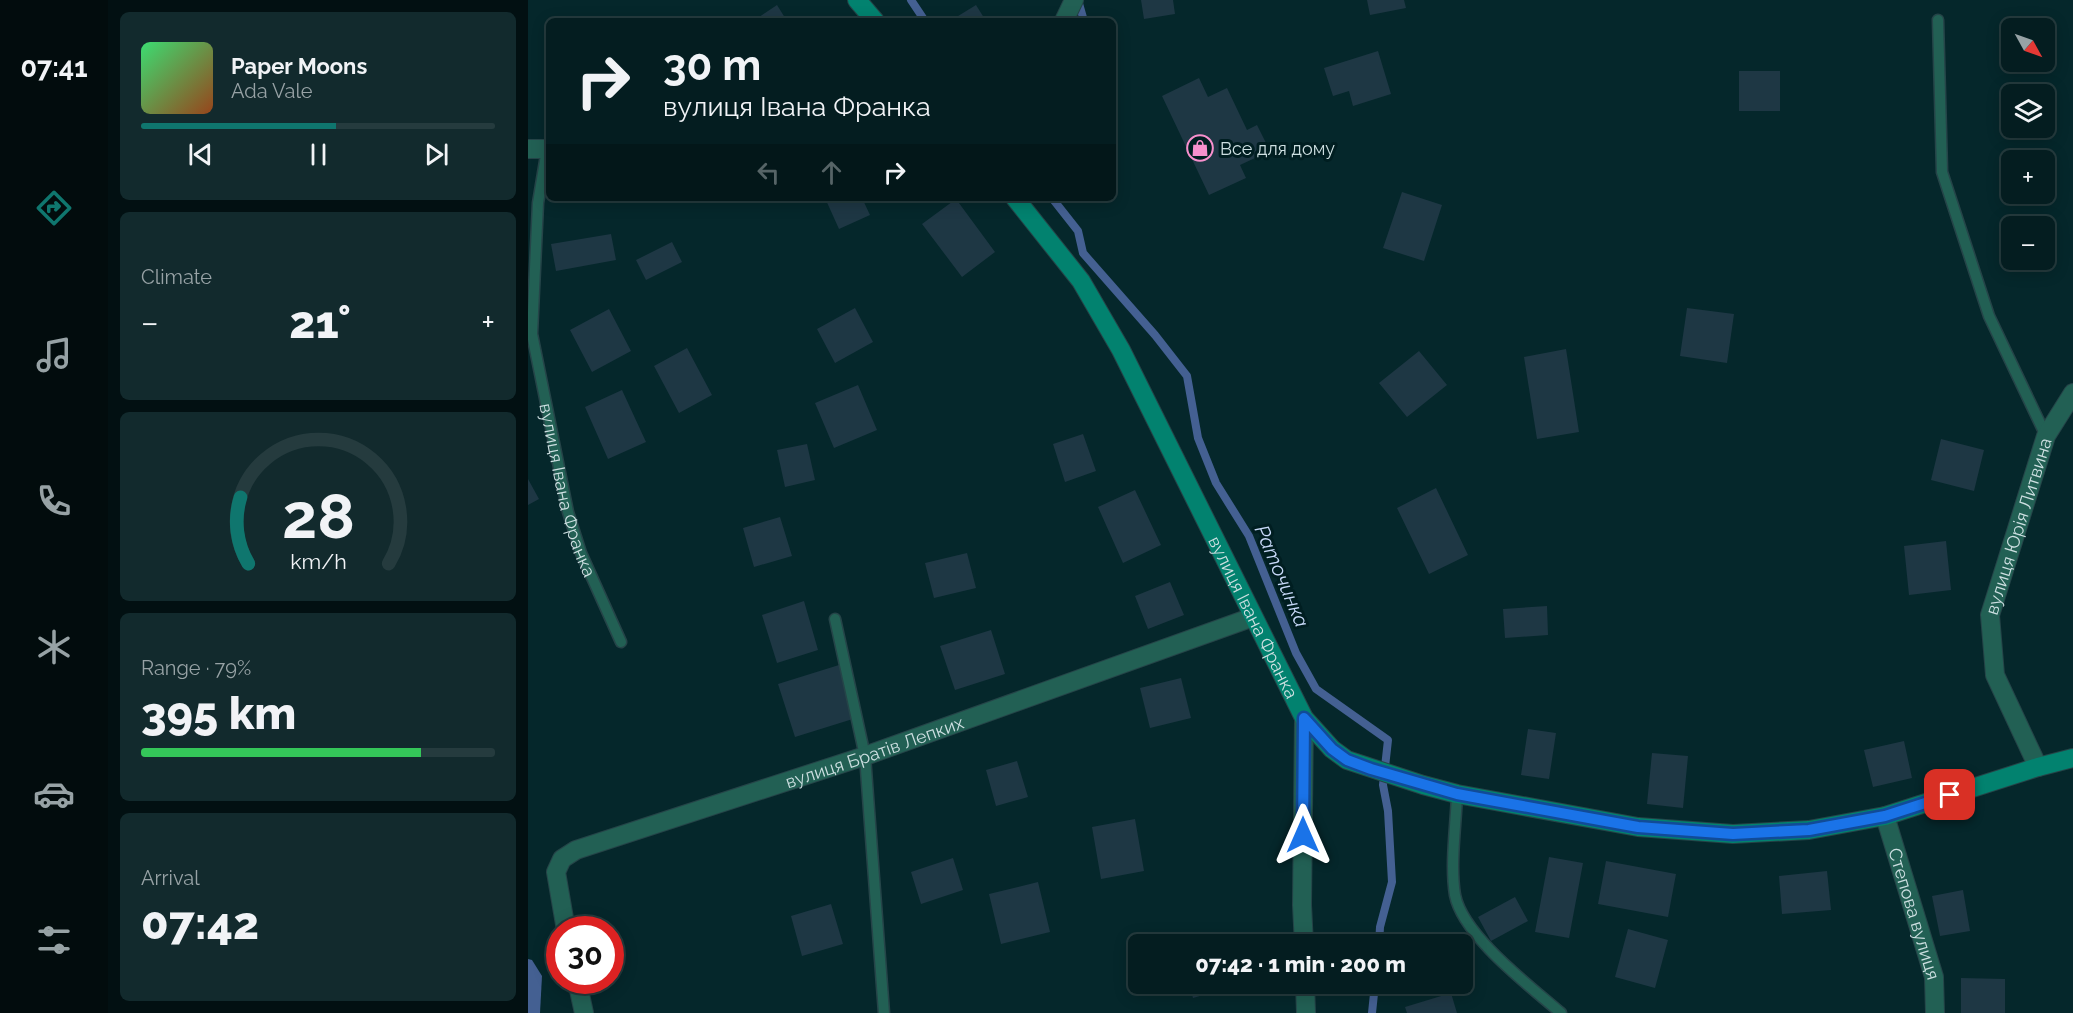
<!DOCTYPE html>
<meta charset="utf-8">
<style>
:root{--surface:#041d20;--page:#122a2d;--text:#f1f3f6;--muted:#97a2a5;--line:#253b3e;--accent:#0f766e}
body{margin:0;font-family:Raleway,sans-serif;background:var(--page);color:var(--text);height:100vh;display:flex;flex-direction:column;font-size:22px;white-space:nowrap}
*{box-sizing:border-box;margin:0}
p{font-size:20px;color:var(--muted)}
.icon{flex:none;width:33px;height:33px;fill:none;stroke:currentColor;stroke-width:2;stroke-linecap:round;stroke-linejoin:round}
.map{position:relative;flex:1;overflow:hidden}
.details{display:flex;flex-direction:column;gap:12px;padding:12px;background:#021012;width:420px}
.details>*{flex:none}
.hud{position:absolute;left:18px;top:18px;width:570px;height:183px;border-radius:9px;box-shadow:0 3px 15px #0003,0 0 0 2px var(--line);background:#041d20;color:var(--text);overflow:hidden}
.needle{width:39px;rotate:130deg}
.buttons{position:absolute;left:1473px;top:18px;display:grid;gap:12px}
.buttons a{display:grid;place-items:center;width:54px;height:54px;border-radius:9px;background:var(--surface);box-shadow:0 3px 15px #0003,0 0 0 2px var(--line);font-size:30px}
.speed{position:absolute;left:18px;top:916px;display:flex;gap:12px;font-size:30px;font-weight:700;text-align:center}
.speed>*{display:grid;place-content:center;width:78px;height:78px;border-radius:50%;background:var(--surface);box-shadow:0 3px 15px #0003,0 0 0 2px var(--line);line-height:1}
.speed .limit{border:9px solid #d22;background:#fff;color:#111}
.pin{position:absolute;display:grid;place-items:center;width:51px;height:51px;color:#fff;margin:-26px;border-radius:12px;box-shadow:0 3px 9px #0006}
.me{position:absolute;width:66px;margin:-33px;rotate:0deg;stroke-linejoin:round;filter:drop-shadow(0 0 4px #0008)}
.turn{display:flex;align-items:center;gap:21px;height:126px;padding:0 18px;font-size:27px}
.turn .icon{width:78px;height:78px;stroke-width:2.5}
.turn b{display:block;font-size:42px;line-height:51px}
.lanes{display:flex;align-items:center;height:57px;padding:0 18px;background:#0003;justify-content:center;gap:30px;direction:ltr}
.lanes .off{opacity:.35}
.big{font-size:45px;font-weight:800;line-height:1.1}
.details .tile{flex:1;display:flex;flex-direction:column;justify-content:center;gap:9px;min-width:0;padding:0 21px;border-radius:9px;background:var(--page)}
.details .dial{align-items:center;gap:0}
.dial svg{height:156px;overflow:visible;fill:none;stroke:var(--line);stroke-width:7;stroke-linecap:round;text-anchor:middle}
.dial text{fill:var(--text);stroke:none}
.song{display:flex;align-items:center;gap:18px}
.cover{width:72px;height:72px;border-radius:9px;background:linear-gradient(135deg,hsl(140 70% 55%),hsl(20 70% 35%))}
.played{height:6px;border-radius:3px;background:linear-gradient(90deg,var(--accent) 55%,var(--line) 55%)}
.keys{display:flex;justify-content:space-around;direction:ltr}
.heat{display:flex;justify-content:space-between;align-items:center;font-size:33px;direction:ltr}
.charge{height:9px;border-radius:4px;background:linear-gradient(90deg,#34c759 79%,var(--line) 0)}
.trip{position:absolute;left:600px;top:934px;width:345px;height:60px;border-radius:9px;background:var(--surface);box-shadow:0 3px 15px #0003,0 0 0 2px var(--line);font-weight:800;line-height:60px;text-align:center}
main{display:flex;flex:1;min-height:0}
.tab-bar{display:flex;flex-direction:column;width:108px;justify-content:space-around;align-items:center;background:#020c0d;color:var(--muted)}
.tab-bar .icon{width:42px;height:42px}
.tab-bar .on{color:var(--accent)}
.tab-bar b{font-size:27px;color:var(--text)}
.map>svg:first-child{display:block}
.water{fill:#446092}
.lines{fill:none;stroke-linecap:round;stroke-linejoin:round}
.stream{stroke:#446092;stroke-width:8}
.building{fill:#1e3744}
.lane-casing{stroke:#254448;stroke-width:13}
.street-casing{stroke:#254448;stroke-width:20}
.secondary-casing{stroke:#254448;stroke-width:20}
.lane{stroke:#226054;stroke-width:10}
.street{stroke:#226054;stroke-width:18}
.secondary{stroke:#02826f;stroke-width:18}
.route-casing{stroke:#114b97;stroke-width:15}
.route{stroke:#1a73e8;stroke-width:10}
.labels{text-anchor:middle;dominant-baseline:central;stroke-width:6;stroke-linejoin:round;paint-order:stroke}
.poi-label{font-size:18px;fill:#cddfe1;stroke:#001e21;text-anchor:start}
.street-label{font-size:18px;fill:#cddfe1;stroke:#001e21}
.water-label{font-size:20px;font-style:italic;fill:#c7d9f8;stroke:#001e21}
</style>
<main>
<nav class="tab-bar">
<b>07:41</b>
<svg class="icon on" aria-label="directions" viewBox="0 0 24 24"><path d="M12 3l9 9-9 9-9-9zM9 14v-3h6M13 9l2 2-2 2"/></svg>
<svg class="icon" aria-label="music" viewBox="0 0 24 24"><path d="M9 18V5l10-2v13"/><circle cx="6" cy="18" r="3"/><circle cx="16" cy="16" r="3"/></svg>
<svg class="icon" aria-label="phone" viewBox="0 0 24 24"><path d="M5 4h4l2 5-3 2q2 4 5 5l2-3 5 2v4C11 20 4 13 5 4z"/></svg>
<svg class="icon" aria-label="climate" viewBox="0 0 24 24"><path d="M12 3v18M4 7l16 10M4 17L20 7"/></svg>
<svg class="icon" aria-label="car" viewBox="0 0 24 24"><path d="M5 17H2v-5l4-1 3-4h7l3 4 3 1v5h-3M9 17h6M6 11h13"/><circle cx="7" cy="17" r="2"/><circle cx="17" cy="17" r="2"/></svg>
<svg class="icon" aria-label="filters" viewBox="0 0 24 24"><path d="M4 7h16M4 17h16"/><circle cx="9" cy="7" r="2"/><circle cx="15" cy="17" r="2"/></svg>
</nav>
<section class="details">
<div class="tile">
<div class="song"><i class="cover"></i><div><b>Paper Moons</b><p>Ada Vale</p></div></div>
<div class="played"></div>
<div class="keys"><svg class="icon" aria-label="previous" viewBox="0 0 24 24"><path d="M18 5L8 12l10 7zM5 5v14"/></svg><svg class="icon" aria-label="pause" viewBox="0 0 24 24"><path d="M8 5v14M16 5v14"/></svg><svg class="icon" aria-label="next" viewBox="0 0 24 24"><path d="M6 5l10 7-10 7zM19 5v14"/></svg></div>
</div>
<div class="tile"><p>Climate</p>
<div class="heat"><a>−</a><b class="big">21°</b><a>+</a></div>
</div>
<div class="tile dial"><svg viewBox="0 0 100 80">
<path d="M14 69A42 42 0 1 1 86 69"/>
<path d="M14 69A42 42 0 0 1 10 35" stroke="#0f766e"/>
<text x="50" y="56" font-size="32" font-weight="700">28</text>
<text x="50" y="72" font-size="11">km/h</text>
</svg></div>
<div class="tile"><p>Range · 79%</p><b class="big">395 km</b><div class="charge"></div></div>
<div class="tile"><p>Arrival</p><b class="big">07:42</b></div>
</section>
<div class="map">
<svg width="1545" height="1013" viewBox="0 0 1545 1013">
<rect width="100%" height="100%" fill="#05272b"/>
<!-- water -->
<path class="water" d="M 0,959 L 4,960 L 14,976 L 12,1013 L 0,1013 Z"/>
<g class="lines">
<!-- stream -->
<path class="stream" d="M 383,0 L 397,21
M 550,0 L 556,21
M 524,198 L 550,231 L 555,253 L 627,335 L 659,376 L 670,438 L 688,483 L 721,536 L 768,653 L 788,689 L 860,740 L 855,785 L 860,811 L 864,882 L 852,927 L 851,945
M 844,1013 L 847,984"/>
</g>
<!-- building -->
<path class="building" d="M 613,0 L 645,0 L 647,14 L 616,19 Z
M 839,0 L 876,0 L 878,8 L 842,15 Z
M 249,5 L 259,21 L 233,21 L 231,17 Z
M 448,5 L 458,21 L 422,21 Z
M 850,51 L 863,94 L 825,106 L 821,91 L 805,96 L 796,68 Z
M 1211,71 L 1252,71 L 1252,111 L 1211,111 Z
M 671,78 L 680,97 L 699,88 L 719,130 L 729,125 L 742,151 L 712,165 L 718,178 L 681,195 L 634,96 Z
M 874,192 L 914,205 L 896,261 L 855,248 Z
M 297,198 L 334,198 L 342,215 L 311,229 Z
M 428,199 L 467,252 L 434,277 L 394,224 Z
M 83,234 L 88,260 L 28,271 L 23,244 Z
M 144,242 L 154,262 L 118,280 L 108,260 Z
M 327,308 L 345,342 L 307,363 L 289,329 Z
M 1159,308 L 1206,314 L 1199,363 L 1152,356 Z
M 81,309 L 103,351 L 64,372 L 42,330 Z
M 159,348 L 184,395 L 151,413 L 126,366 Z
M 1038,349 L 1051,432 L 1009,439 L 996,357 Z
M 891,351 L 919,385 L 879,417 L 851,383 Z
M 330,385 L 349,430 L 306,448 L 287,403 Z
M 94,390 L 118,442 L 80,459 L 57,407 Z
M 555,434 L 568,471 L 537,482 L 525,444 Z
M 1413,439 L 1456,450 L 1446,491 L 1403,480 Z
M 279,444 L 287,480 L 257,487 L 249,450 Z
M 0,479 L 11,499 L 0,505 Z
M 908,488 L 940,555 L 901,574 L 869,508 Z
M 607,490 L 633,545 L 595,563 L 570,507 Z
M 252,517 L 264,556 L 226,567 L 215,528 Z
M 1418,541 L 1423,590 L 1381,595 L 1376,546 Z
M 439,553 L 448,588 L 406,598 L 397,563 Z
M 642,582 L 656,615 L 620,629 L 607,596 Z
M 276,601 L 290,650 L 249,663 L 234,615 Z
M 1019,606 L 1020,635 L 977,638 L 975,609 Z
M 463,630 L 477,674 L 427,690 L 412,646 Z
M 311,665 L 328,718 L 267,737 L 250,684 Z
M 653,678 L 663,718 L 622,728 L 612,688 Z
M 1000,729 L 1028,733 L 1021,779 L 993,775 Z
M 1376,741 L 1384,778 L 1345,787 L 1336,750 Z
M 1124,753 L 1160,756 L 1155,808 L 1119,804 Z
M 489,761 L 500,797 L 468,806 L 458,770 Z
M 607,819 L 616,871 L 573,879 L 564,827 Z
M 1021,857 L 1055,863 L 1041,938 L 1007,932 Z
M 425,858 L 435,890 L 393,904 L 383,872 Z
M 1078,861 L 1148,874 L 1140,917 L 1070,904 Z
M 1299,871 L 1303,910 L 1254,914 L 1251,876 Z
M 510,882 L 522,932 L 473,944 L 461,894 Z
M 1435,890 L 1442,931 L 1412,936 L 1404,896 Z
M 987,897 L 1000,921 L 963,941 L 950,917 Z
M 303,904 L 315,944 L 274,956 L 263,916 Z
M 1100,929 L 1140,940 L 1127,988 L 1087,977 Z
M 1433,978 L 1477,979 L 1477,1013 L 1433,1013 Z
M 661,984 L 698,984 L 699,988 L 665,998 Z
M 923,993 L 929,1013 L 879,1013 L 877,1007 Z"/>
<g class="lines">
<!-- lane casing -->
<g class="lane-casing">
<g id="lane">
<path d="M 1410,20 L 1414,172 L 1461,316 L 1518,436"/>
<path id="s1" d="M 19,149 L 10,203 L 4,334 L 40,512 L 53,553 L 93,642"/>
<path d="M 307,619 L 337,756 L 356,1013"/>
<path d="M 929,794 C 928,825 922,864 927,895 C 935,936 1002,986 1033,1013"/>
</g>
</g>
<!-- street casing -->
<g class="street-casing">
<g id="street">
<path d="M 536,21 L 546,0"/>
<path d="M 0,149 L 21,149"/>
<path d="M 776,718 L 774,905 L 776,945"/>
<path id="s2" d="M 1510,767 L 1467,675 L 1462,615 L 1518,436 L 1545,393"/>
<path id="s3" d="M 1357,816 L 1406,977 L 1407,1013"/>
<path id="s4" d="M 38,930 L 28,872 L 34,859 L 48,850 L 337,756 L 725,617"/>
<path d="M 49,981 L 56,1013"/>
<path d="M 777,984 L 778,1013"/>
</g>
</g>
<!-- secondary casing -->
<g class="secondary-casing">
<g id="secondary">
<path d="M 329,0 L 347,21"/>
<path id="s5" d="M 487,198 L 553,281 L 593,350 L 776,718 L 804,749 L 819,760 L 895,785 L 929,794 L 1110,827 L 1205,834 L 1281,830 L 1357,816 L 1510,767 L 1545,758"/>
</g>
</g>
<!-- lane -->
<use href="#lane" class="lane"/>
<!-- street -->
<use href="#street" class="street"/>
<!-- secondary -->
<use href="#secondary" class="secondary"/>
</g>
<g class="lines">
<!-- route casing -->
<g class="route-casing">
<path id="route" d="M 775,835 L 776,718 L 804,749 L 819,760 L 843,769 L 929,794 L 1110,827 L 1205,834 L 1281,830 L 1357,816 L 1422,795"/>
</g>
<!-- route -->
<use href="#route" class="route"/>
</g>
<!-- icons -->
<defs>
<g id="shop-ring" transform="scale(1.35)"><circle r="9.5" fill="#001e21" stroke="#f790cd" stroke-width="1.5"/><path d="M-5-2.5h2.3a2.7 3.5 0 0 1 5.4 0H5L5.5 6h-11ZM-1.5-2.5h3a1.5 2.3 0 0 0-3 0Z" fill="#f790cd"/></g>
</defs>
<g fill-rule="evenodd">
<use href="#shop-ring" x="672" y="148"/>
</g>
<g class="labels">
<!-- poi labels -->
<g class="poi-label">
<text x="692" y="148">Все для дому</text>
</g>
<!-- street labels -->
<g class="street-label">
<text stroke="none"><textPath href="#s1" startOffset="346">вулиця Івана Франка</textPath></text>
<text stroke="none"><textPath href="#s2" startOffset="255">вулиця Юрія Литвина</textPath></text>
<text stroke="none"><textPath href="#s5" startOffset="484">вулиця Івана Франка</textPath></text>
<text stroke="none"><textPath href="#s4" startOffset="404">вулиця Братів Лепких</textPath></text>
<text stroke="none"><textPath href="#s3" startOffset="102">Степова вулиця</textPath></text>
</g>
<!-- water labels -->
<g class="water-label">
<text transform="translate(754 576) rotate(67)">Раточинка</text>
</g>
</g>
</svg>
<div class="buttons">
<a><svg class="needle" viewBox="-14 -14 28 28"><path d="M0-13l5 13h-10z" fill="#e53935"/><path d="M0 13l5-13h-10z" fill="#97a2a5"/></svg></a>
<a><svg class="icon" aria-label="layers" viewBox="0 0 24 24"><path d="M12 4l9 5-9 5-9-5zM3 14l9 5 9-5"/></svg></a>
<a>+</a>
<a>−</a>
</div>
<div class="speed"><div class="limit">30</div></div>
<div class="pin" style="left:1422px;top:795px;background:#d93025"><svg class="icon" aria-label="arrive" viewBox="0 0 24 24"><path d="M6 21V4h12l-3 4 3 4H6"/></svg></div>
<svg class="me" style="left:775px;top:835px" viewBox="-20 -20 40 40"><path d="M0-17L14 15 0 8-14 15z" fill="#1a73e8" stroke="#fff" stroke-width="4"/></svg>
<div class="trip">07:42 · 1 min · 200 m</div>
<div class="hud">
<div class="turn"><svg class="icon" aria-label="right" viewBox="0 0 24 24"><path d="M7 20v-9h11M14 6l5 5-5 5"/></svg><div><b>30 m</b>вулиця Івана Франка</div></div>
<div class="lanes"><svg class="icon off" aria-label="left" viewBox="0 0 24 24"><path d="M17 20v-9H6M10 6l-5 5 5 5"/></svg><svg class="icon off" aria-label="ahead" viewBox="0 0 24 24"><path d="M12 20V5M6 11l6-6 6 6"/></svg><svg class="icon" aria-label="right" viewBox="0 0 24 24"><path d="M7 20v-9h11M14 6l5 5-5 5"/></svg></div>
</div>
</div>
</main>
